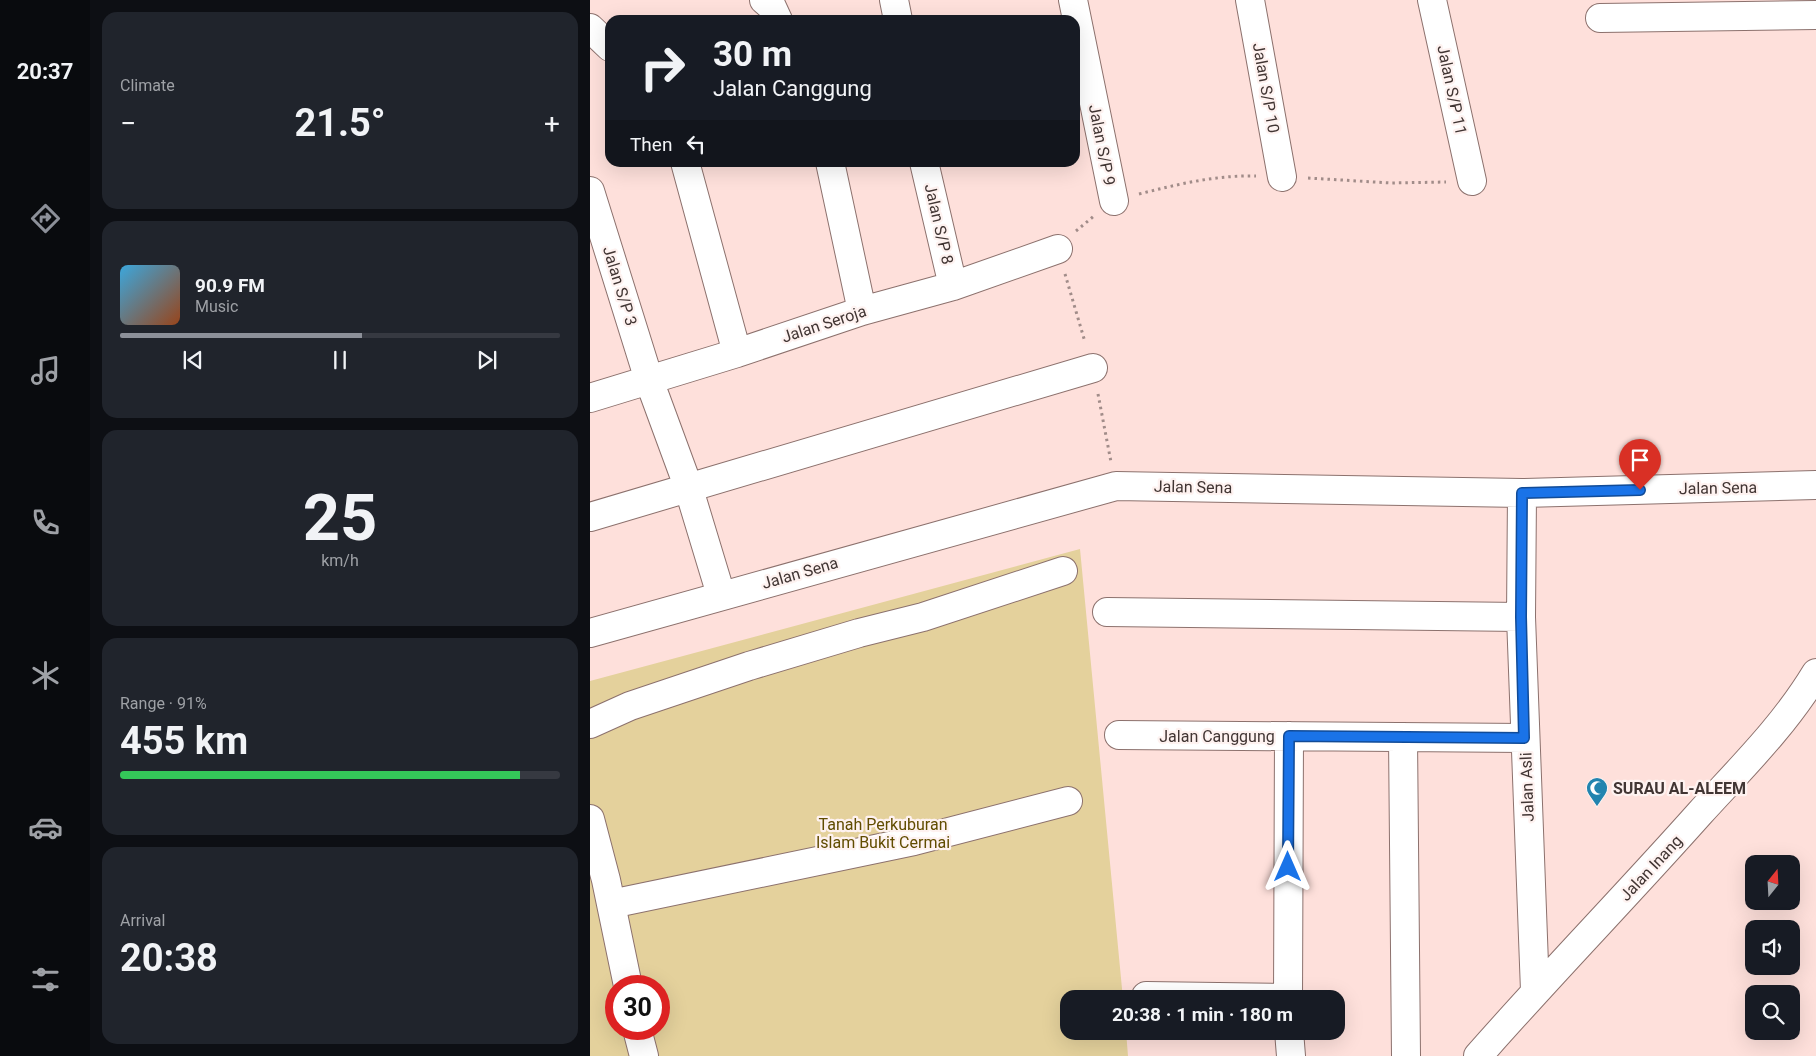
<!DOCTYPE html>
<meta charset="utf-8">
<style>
:root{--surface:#171b24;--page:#20242c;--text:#f1f3f6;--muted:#9ea1a6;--line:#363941;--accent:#8c9099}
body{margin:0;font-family:Roboto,sans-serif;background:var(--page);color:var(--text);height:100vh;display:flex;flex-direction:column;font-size:19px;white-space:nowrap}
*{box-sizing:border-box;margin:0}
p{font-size:16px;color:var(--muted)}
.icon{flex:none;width:28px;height:28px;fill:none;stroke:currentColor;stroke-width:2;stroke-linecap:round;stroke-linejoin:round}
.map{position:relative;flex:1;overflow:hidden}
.sheet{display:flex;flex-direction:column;gap:12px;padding:12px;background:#0d0f14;width:500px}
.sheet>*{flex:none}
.top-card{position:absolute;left:15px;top:15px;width:475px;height:152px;border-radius:15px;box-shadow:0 5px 20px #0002;background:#171b24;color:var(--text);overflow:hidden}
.needle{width:32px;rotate:18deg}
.fabs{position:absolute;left:1155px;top:855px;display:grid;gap:10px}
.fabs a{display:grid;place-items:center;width:55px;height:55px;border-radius:10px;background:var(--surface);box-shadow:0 5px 20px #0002;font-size:25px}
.speed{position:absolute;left:15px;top:975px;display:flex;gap:10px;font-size:25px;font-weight:700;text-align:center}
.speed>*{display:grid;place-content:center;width:65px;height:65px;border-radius:50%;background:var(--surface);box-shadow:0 5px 20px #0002;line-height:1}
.speed .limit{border:8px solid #d22;background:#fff;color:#111}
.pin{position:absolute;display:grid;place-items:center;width:42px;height:42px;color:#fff;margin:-51px -21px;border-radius:50% 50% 50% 0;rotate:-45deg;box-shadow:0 0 5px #0007}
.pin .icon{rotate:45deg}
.me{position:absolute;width:55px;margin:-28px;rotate:0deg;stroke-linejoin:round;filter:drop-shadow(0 0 4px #0008)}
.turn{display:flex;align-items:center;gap:18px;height:105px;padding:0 25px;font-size:22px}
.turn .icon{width:65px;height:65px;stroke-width:2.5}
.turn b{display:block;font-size:35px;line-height:42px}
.then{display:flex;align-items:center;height:48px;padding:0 25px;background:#0003;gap:10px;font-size:19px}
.big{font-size:38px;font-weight:700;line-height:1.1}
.sheet .card{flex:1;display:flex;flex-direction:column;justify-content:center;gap:8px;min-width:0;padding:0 18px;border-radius:15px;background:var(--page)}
.sheet .dial{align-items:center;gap:0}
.dial b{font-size:65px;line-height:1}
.song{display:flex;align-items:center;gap:15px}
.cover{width:60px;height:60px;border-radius:8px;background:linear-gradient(135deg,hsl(200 70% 55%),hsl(20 70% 35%))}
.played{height:5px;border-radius:2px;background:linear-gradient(90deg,var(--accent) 55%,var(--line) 55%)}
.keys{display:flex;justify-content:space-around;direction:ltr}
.heat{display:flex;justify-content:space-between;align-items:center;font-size:28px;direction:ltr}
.charge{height:8px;border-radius:4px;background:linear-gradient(90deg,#34c759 91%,var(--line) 0)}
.trip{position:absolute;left:470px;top:990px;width:285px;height:50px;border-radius:15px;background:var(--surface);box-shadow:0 5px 20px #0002;font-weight:700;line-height:50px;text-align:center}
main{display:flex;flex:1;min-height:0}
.tabs{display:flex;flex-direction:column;width:90px;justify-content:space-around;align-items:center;background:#090b0e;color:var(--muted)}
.tabs .icon{width:35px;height:35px}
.tabs .active{color:var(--accent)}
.tabs b{font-size:22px;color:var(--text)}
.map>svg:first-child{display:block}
.green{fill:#e4d19c;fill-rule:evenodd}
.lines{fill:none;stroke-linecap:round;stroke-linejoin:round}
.minor-casing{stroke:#8c716d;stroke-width:30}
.path{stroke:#a18c89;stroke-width:3;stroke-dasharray:2.5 4;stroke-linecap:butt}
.minor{stroke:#fff;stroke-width:28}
.route-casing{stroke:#114b97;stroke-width:12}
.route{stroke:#1a73e8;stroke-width:9}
.labels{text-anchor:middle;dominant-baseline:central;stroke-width:4.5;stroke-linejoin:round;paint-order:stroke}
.street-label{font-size:16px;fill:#413533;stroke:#fef2f0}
.poi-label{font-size:16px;font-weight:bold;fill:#413533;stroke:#fef2f0;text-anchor:start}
.park-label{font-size:16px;fill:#614c00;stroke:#fef2f0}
</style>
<main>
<nav class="tabs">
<b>20:37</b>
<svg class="icon active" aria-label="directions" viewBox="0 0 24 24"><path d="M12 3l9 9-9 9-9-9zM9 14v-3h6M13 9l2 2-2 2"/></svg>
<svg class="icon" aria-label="music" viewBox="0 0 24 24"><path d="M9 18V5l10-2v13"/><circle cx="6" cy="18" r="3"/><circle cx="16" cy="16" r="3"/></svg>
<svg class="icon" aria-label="phone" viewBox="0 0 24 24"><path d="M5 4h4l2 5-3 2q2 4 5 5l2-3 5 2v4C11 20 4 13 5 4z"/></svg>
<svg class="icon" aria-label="climate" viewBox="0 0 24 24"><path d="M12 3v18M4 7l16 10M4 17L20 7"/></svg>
<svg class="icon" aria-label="car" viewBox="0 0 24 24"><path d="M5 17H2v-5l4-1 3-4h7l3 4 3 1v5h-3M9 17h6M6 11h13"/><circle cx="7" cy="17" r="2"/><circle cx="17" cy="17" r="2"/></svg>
<svg class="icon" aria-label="filters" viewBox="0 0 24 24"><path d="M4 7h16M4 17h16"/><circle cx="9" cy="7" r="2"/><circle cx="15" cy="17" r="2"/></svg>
</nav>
<section class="sheet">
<div class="card"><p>Climate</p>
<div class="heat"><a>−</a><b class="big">21.5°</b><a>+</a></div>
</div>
<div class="card">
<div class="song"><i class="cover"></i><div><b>90.9 FM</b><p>Music</p></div></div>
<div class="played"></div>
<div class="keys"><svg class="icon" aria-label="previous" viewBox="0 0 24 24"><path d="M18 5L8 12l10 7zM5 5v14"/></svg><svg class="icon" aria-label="pause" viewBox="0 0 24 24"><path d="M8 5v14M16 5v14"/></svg><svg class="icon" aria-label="next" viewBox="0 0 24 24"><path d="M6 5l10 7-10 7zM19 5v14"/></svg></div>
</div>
<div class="card dial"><b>25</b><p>km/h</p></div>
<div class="card"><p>Range · 91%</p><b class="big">455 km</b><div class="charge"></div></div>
<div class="card"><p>Arrival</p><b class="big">20:38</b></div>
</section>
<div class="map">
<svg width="1226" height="1056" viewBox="0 0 1226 1056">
<rect width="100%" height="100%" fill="#fee0db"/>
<!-- green -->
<path class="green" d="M 490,549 L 533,999 L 479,999 L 479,1031 L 536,1031 L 538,1056 L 0,1056 L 0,681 ZM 26,986 L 69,986 L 69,1029 L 26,1029 Z"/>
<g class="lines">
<!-- minor casing -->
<g class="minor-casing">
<path id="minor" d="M 174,0 L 182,7 L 188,20
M 304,0 L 308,20
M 483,0 L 524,201
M 660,0 L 692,177
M 842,0 L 882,181
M 1010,18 L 1226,15
M 0,28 L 20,47
M 95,162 L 147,353
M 240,162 L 272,311
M 334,162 L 363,286
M 0,191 L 59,380 L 98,486 L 131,595
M 0,398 L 147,353 L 272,311 L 363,286 L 468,249
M 932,493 L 931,617 L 945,991
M 0,517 L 503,368
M 517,612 L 931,617
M 0,633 L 526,486 L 932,493 L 1226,485
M 0,724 L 40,706 L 159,666 L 269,633 L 333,617 L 473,571
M 529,735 L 935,738
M 813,737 L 816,1056
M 0,819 L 16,880 L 38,986
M 21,904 L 324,841 L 478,801
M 556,996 L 698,998
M 698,999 L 699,736
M 47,1029 L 54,1056
M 699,1031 L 701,1056
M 888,1056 C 960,974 1037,895 1110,813 C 1151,768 1194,726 1226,673"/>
</g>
<!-- path -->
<path class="path" d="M 718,178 L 801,183 L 856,182
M 549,194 C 589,184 626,175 666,176
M 486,231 L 504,216
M 475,274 L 495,342
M 508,394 L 521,462"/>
<!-- minor -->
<use href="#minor" class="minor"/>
</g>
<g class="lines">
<!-- route casing -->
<g class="route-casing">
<path id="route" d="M 698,867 L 699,736 L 934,738 L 931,617 L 932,493 L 1050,490"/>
</g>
<!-- route -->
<use href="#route" class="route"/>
</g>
<!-- icons -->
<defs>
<g id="mosque-pin" transform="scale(1.125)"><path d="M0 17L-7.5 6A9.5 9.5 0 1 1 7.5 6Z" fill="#2284af" stroke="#fef2f0"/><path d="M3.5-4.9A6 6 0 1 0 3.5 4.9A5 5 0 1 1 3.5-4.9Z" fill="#fff"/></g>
</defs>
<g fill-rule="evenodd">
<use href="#mosque-pin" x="1007" y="788"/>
</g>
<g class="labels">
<!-- street labels -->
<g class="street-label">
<text transform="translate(676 88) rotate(80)">Jalan S/P 10</text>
<text transform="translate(862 90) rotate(78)">Jalan S/P 11</text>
<text transform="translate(512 145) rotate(79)">Jalan S/P 9</text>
<text transform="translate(349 224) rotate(77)">Jalan S/P 8</text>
<text transform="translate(30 286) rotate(73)">Jalan S/P 3</text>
<text transform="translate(234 324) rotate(-18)">Jalan Seroja</text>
<text transform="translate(603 487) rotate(1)">Jalan Sena</text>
<text transform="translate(1128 488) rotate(-1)">Jalan Sena</text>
<text transform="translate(210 573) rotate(-16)">Jalan Sena</text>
<text x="627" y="736">Jalan Canggung</text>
<text transform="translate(937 787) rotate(-92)">Jalan Asli</text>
<text transform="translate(1061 868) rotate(-47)">Jalan Inang</text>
</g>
<!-- poi labels -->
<g class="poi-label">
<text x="1023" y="788">SURAU AL-ALEEM</text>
</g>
<!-- park labels -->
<g class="park-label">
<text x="293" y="824">Tanah Perkuburan<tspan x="293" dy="18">Islam Bukit Cermai</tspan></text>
</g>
</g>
</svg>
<div class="fabs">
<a><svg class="needle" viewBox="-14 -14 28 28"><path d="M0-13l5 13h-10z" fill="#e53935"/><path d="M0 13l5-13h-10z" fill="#9ea1a6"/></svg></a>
<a><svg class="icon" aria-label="sound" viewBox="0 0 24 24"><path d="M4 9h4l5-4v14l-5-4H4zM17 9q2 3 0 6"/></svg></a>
<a><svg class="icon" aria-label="search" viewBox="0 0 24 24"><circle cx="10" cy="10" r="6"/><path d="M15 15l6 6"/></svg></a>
</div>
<div class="speed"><div class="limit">30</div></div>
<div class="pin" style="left:1050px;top:490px;background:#d93025"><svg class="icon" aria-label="arrive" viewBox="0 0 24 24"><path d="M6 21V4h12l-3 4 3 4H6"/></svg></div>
<svg class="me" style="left:698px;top:867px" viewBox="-20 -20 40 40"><path d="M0-17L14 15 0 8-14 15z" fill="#1a73e8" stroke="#fff" stroke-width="4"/></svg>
<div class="trip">20:38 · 1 min · 180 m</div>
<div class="top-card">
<div class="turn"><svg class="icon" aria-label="right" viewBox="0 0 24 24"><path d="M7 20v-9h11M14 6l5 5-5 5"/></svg><div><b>30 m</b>Jalan Canggung</div></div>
<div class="then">Then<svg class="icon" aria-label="left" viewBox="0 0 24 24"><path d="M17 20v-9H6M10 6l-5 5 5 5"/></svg></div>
</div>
</div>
</main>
